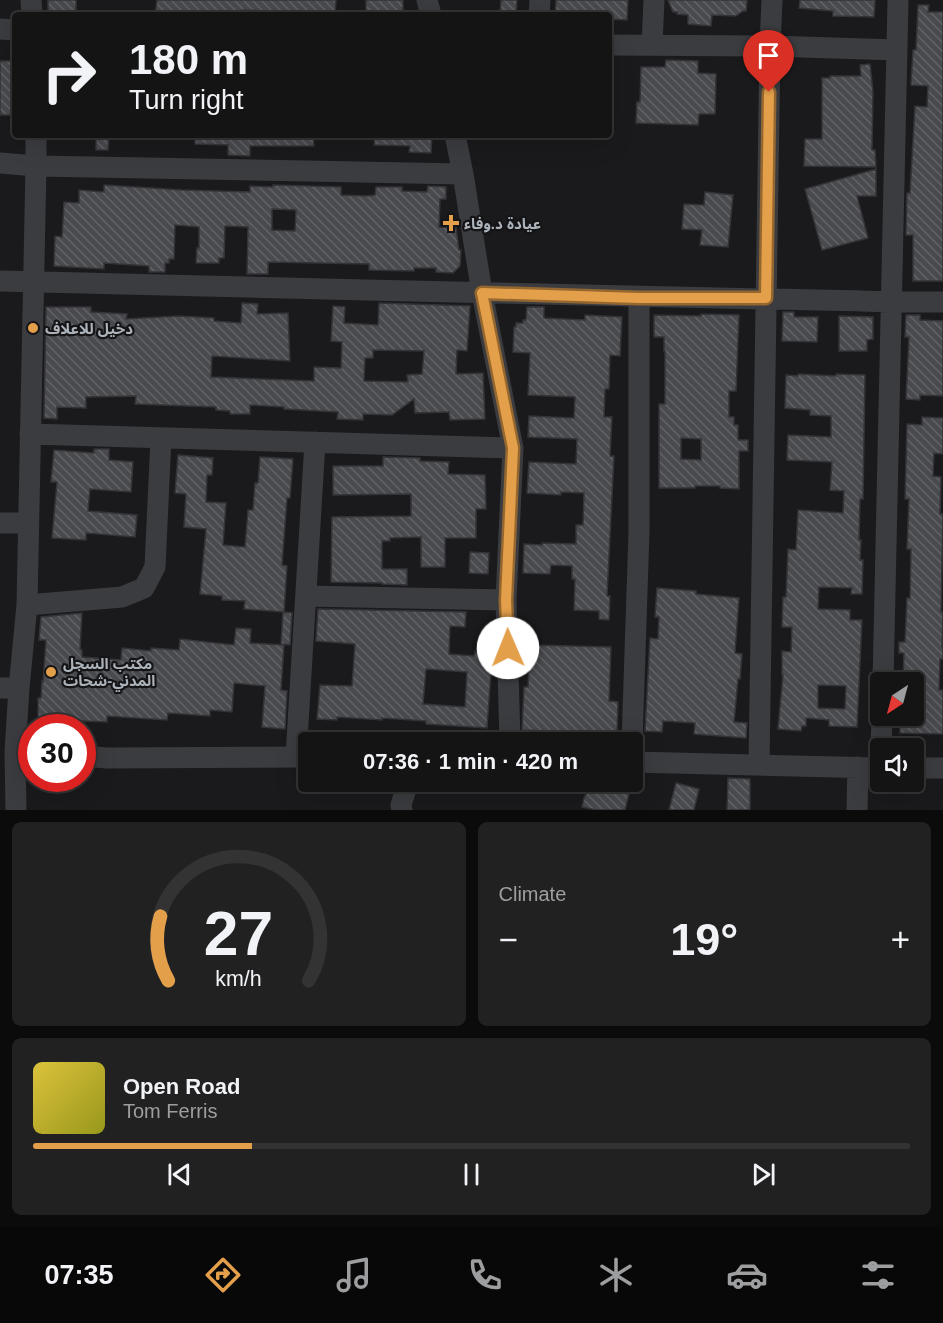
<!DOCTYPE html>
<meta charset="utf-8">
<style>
:root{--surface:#141415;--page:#212122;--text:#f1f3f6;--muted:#9d9ea0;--line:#333334;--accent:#e39f4a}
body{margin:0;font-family:Helvetica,"Noto Sans Arabic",sans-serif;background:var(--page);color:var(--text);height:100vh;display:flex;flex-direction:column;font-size:22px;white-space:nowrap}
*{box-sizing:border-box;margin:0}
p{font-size:20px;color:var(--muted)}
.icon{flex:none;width:33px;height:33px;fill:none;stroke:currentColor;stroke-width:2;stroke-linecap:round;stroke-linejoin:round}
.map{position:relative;height:810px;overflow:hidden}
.drawer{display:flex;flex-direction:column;gap:12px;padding:12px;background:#0b0b0c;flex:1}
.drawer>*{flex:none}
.guide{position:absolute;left:12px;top:12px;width:600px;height:126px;border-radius:6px;box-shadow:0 6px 24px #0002,0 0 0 2px var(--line);background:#141415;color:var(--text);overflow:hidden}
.needle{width:39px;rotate:216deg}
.tools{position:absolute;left:870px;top:672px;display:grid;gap:12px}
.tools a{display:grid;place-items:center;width:54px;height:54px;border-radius:6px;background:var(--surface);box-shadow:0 6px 24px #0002,0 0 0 2px var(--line);font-size:30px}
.speed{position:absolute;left:18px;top:714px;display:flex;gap:12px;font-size:30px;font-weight:700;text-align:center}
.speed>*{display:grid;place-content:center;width:78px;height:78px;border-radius:50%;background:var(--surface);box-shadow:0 6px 24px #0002,0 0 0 2px var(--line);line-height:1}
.speed .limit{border:9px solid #d22;background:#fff;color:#111}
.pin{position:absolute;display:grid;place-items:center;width:51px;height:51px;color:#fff;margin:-62px -26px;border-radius:50% 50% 50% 0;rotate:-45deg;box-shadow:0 0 6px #0007}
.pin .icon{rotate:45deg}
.me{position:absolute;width:66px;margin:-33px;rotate:359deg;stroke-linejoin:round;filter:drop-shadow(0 0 4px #0008)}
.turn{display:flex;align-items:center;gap:21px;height:126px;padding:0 18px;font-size:27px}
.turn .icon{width:78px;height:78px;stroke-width:2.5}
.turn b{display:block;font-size:42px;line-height:51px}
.big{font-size:45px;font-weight:800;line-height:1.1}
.drawer .tile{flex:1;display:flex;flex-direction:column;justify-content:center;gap:9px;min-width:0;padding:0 21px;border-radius:9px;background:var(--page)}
.drawer .dial{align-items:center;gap:0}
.dial svg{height:156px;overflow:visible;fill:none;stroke:var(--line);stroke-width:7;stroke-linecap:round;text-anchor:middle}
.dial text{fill:var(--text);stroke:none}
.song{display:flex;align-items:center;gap:18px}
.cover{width:72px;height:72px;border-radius:9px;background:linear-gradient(135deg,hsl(50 70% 55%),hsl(60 70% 35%))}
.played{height:6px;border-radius:3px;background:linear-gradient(90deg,var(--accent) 25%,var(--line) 25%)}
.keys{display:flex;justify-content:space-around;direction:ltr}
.heat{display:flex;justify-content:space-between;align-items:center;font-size:33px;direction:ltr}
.drawer .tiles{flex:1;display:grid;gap:12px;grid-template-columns:1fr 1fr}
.tile:last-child{grid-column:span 2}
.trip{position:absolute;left:298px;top:732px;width:345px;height:60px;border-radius:6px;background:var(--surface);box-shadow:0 6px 24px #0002,0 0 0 2px var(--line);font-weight:800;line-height:60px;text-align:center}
.dock{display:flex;height:96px;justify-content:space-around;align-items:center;background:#080808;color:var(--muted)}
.dock .icon{width:42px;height:42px}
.dock .on{color:var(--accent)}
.dock b{font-size:27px;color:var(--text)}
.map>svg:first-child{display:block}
.building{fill:url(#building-back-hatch);stroke:#343438;stroke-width:1.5;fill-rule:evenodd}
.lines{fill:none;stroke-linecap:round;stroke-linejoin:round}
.minor{stroke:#3b3c40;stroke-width:21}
.route-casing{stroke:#946730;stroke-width:15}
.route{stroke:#e39f4a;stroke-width:10}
.poi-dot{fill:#e39f4a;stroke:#151517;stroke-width:2}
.labels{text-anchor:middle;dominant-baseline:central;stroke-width:4.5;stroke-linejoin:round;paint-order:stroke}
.poi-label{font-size:15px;font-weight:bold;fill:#adb3ba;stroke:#151517;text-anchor:start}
</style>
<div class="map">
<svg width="943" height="810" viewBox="0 0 943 810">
<defs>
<pattern id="building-back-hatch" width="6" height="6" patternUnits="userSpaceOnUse" patternTransform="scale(1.5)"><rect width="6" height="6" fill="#494a4e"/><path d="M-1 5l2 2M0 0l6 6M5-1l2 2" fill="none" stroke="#616265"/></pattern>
</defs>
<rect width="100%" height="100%" fill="#1a1a1c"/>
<!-- building -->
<path class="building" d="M 48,0 L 76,0 L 76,11 L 48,11 Z
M 157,0 L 336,0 L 335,15 L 292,12 L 242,10 L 242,15 L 227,15 L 227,12 L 189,12 L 190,15 L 155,15 Z
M 366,0 L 403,0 L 403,15 L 366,15 Z
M 501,0 L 517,0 L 516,15 L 500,15 Z
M 556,0 L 628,0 L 627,20 L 609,19 L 609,15 L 555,15 Z
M 668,0 L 747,0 L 746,11 L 743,11 L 736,16 L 712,15 L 711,26 L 688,24 L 688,15 L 677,14 L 678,12 L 673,12 Z
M 800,0 L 875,0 L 874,17 L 833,16 L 833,11 L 799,8 Z
M 918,5 L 929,5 L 928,12 L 943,12 L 943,281 L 913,281 L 913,235 L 906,235 L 907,193 L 910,193 L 915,106 L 927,107 L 928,86 L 911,85 L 913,50 L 916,50 Z
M 666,60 L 698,61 L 698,73 L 716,74 L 715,114 L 699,114 L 698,125 L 636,123 L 637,102 L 640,102 L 641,67 L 665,67 Z
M 0,61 L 15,61 L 15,115 L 0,115 Z
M 870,64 L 873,92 L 872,150 L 875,150 L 876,167 L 804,166 L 805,139 L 822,139 L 822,78 L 830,78 L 830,76 L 861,76 L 860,65 Z
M 96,135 L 109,135 L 108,150 L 96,150 Z
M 195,135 L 313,135 L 314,146 L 250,146 L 250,156 L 228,155 L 228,145 L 195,144 Z
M 375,135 L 432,135 L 431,153 L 409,152 L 410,146 L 374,145 Z
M 876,169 L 876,196 L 857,196 L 868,238 L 822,250 L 805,189 Z
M 104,185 L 182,190 L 250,192 L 250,186 L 273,187 L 273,185 L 341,187 L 341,195 L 366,196 L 375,195 L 376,187 L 402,187 L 402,191 L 427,192 L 428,186 L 446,187 L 446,199 L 440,199 L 439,227 L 456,228 L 459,250 L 461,250 L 460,266 L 453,273 L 436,272 L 436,268 L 414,268 L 414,271 L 369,270 L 369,264 L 268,262 L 268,274 L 247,274 L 248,227 L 225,226 L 224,258 L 219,258 L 219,263 L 196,263 L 197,248 L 199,248 L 199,227 L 175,225 L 174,259 L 169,259 L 169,263 L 165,263 L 165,272 L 149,272 L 149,266 L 104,263 L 104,269 L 54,266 L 55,236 L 62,237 L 64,202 L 79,203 L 79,190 L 104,192 ZM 272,209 L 296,210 L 295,231 L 272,230 Z
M 705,192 L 733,195 L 728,247 L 700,245 L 702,230 L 682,229 L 684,204 L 704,205 Z
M 242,303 L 258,304 L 257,314 L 288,313 L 290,361 L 212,356 L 211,377 L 314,381 L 314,367 L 341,368 L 342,342 L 331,341 L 333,306 L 345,307 L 344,323 L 378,325 L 379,303 L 470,306 L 467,351 L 457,350 L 456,374 L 483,373 L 485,419 L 450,420 L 449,412 L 415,413 L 414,399 L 392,415 L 363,414 L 363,420 L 337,419 L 338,412 L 284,409 L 284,407 L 250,405 L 250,414 L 230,414 L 230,411 L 216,410 L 216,407 L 135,404 L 136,396 L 86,397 L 86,408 L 57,407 L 57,419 L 44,418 L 46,307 L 91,307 L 91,312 L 127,314 L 126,319 L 179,316 L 214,318 L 214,321 L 241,323 ZM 373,350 L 424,351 L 422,374 L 407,375 L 408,382 L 364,381 L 365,358 L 373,358 Z
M 527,307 L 544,307 L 544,318 L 585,320 L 585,315 L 622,317 L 620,356 L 610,355 L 609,389 L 605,389 L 604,417 L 612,417 L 610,456 L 614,456 L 607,596 L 610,596 L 609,620 L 599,619 L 599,611 L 574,610 L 575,579 L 572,579 L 572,566 L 551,565 L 550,574 L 523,573 L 524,544 L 542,545 L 542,543 L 576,544 L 576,525 L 583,525 L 584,493 L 561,492 L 561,495 L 527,493 L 529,462 L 576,464 L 577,439 L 528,437 L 529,416 L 574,418 L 575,397 L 528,395 L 530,353 L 513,352 L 514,327 L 516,327 L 516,323 L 523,323 L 523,320 L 526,320 Z
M 783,312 L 794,312 L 794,317 L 818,317 L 817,342 L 782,341 Z
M 701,314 L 739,315 L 736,391 L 729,391 L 729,417 L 734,417 L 734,425 L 738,425 L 738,440 L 748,440 L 748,451 L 739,451 L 739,489 L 720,488 L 720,486 L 695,486 L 695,488 L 659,488 L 659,404 L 665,404 L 665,351 L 664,351 L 664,337 L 654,337 L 654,315 L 701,316 ZM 681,438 L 701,439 L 701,460 L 681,459 Z
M 906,315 L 920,315 L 920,320 L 943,321 L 943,396 L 920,395 L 920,400 L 906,399 L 909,337 L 905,337 Z
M 839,316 L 873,317 L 873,339 L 867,340 L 867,351 L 839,351 Z
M 798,374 L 836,376 L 836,374 L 865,375 L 863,499 L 860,499 L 859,540 L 861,540 L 860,560 L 863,560 L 862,594 L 851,594 L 852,588 L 819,587 L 818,609 L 850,610 L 850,620 L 862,620 L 857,727 L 829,726 L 829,720 L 806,718 L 806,726 L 802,726 L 801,731 L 778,729 L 783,675 L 782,675 L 782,651 L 791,652 L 792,627 L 782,627 L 783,597 L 786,597 L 788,549 L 796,550 L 798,510 L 843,513 L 844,491 L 830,490 L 832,462 L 787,460 L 788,435 L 831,437 L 831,416 L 810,415 L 810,410 L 785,408 L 786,375 L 798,376 ZM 818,685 L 846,686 L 845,709 L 818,708 Z
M 922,417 L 943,418 L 943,454 L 934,453 L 933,476 L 941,477 L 940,514 L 943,514 L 941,612 L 943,612 L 942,647 L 943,647 L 943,659 L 940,659 L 939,690 L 943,690 L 943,734 L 900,733 L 900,716 L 914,716 L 914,682 L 903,682 L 904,653 L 899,653 L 899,642 L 905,642 L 907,598 L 910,598 L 911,549 L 907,549 L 909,499 L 905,499 L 907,424 L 922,425 Z
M 94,449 L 109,449 L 109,460 L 133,462 L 131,492 L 90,489 L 88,511 L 137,515 L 135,537 L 86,533 L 86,540 L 52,538 L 57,482 L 51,482 L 54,450 L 94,453 Z
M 178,455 L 213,458 L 212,475 L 207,475 L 206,502 L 226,503 L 223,545 L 245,547 L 248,510 L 253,510 L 255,483 L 258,483 L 260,457 L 293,459 L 290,498 L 287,498 L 282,565 L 287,566 L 284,612 L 244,609 L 245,601 L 222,600 L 222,596 L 200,594 L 206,529 L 184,527 L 186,494 L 175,493 Z
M 383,457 L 420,458 L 420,461 L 449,462 L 448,474 L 485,475 L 486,509 L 476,509 L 476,538 L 445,538 L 445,567 L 421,567 L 421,537 L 390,538 L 390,541 L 382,541 L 382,569 L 407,569 L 407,585 L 382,584 L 382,583 L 331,582 L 332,517 L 411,516 L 411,494 L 333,495 L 333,466 L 383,466 Z
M 470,552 L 489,553 L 488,574 L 469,573 Z
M 657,588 L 696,591 L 696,594 L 739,598 L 735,653 L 742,654 L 740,679 L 738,679 L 734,722 L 747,723 L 746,738 L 694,734 L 695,723 L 663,721 L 662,732 L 645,731 L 650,638 L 658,639 L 659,617 L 655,617 Z
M 318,609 L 466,612 L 465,627 L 450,626 L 449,654 L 474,656 L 475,651 L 488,652 L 488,657 L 492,657 L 487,728 L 426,724 L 426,721 L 382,718 L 382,720 L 337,717 L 337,720 L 317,719 L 320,685 L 352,686 L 355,644 L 316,641 ZM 426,669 L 467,672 L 465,707 L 423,704 Z
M 283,612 L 292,613 L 290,645 L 281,644 Z
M 82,613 L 80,649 L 82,650 L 82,657 L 121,660 L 122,648 L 151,651 L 151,648 L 179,650 L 180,639 L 234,645 L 236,628 L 251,629 L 250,643 L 284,645 L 281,690 L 287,691 L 285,729 L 262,727 L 265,686 L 234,683 L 232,712 L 210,710 L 210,716 L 168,713 L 167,720 L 107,716 L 107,722 L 38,719 L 38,698 L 41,698 L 42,681 L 43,682 L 46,640 L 39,640 L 41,617 Z
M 530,645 L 611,647 L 609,701 L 618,702 L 617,734 L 522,730 L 524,687 L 528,687 Z
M 728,778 L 750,779 L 750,810 L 727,810 Z
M 592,782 L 632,782 L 625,810 L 596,810 L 582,807 L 584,798 Z
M 676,783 L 699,789 L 694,810 L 669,810 Z"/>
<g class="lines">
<!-- minor -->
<path class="minor" d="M 31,0 L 32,15
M 427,0 L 431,15
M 539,15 L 540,0
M 0,29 L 15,30
M 652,44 L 654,0
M 609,45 L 770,46 L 897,50
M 455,135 L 463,174 L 482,293 L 513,448 L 506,600 L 510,742
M 0,163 L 36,166 L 463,174
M 0,281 C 254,286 509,295 763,299 C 823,299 883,303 943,302
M 30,434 L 513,448
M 0,523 L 28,523
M 306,596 L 506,600
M 27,605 L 122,597 L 144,588 L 155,567 L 161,438
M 883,682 L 898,0
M 0,688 L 19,688
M 632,742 L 639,532 L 639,298
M 881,748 L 882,716
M 82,756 L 107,758 L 308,757
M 296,757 L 315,442
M 633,762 L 880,768
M 759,765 L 770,46 L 772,0
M 914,768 L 943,768
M 16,810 L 15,752 L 19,688 L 27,605 L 36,166 L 36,135
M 402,810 L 401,805 L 408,782
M 857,810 L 858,767"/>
</g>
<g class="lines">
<!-- route casing -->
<g class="route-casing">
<path id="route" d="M 508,648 L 506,600 L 513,448 L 482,293 L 639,298 L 766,298 L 769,92"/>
</g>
<!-- route -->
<use href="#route" class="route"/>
</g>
<!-- markers -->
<g class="poi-dot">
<path d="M448 214h6v6h6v6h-6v6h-6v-6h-6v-6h6z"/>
<circle cx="33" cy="328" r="6"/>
<circle cx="51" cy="672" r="6"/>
</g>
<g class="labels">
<!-- poi labels -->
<g class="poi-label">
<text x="464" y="223">عيادة د.وفاء</text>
<text x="45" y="328">دخيل للاعلاف</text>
<text x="63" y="663">مكتب السجل<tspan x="63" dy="17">المدني-شحات</tspan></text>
</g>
</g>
</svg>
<div class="tools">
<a><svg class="needle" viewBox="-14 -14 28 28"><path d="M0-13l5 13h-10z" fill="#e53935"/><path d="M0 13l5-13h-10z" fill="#9d9ea0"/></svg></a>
<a><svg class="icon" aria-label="sound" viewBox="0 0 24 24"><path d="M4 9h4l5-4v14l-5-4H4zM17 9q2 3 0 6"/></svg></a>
</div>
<div class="speed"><div class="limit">30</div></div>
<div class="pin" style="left:769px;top:92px;background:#d93025"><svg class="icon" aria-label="arrive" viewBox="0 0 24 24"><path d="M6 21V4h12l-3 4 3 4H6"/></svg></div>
<svg class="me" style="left:508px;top:648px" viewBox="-20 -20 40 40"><circle r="19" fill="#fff"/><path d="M0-13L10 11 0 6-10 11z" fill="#e39f4a"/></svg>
<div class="trip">07:36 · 1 min · 420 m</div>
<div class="guide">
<div class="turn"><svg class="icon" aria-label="right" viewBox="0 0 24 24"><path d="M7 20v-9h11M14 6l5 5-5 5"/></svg><div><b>180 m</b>Turn right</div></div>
</div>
</div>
<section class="drawer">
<div class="tiles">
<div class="tile dial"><svg viewBox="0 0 100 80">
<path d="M14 69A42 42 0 1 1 86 69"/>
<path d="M14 69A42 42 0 0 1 10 36" stroke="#e39f4a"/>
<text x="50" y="56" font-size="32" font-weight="700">27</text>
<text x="50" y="72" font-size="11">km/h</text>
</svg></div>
<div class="tile"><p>Climate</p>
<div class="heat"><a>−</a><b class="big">19°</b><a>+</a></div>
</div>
<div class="tile">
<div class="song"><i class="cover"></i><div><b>Open Road</b><p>Tom Ferris</p></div></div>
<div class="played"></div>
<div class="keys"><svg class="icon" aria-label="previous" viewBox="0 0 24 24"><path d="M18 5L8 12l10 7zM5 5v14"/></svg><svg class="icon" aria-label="pause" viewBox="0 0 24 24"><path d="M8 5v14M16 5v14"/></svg><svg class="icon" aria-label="next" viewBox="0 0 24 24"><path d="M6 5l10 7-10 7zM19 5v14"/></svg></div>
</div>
</div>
</section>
<nav class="dock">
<b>07:35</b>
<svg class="icon on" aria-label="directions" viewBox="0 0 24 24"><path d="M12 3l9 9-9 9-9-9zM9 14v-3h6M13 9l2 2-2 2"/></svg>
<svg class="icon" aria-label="music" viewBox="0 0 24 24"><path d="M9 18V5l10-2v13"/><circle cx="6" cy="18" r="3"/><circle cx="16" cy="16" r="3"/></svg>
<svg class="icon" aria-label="phone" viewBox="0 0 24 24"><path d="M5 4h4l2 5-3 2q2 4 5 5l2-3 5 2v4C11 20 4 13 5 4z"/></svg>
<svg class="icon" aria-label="climate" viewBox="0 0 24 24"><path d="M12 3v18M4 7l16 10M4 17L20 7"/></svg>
<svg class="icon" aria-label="car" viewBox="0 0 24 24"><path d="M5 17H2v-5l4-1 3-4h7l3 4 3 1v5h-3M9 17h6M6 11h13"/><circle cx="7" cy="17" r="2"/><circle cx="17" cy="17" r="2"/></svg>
<svg class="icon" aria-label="filters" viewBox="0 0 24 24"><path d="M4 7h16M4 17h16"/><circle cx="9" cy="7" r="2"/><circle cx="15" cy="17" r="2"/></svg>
</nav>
